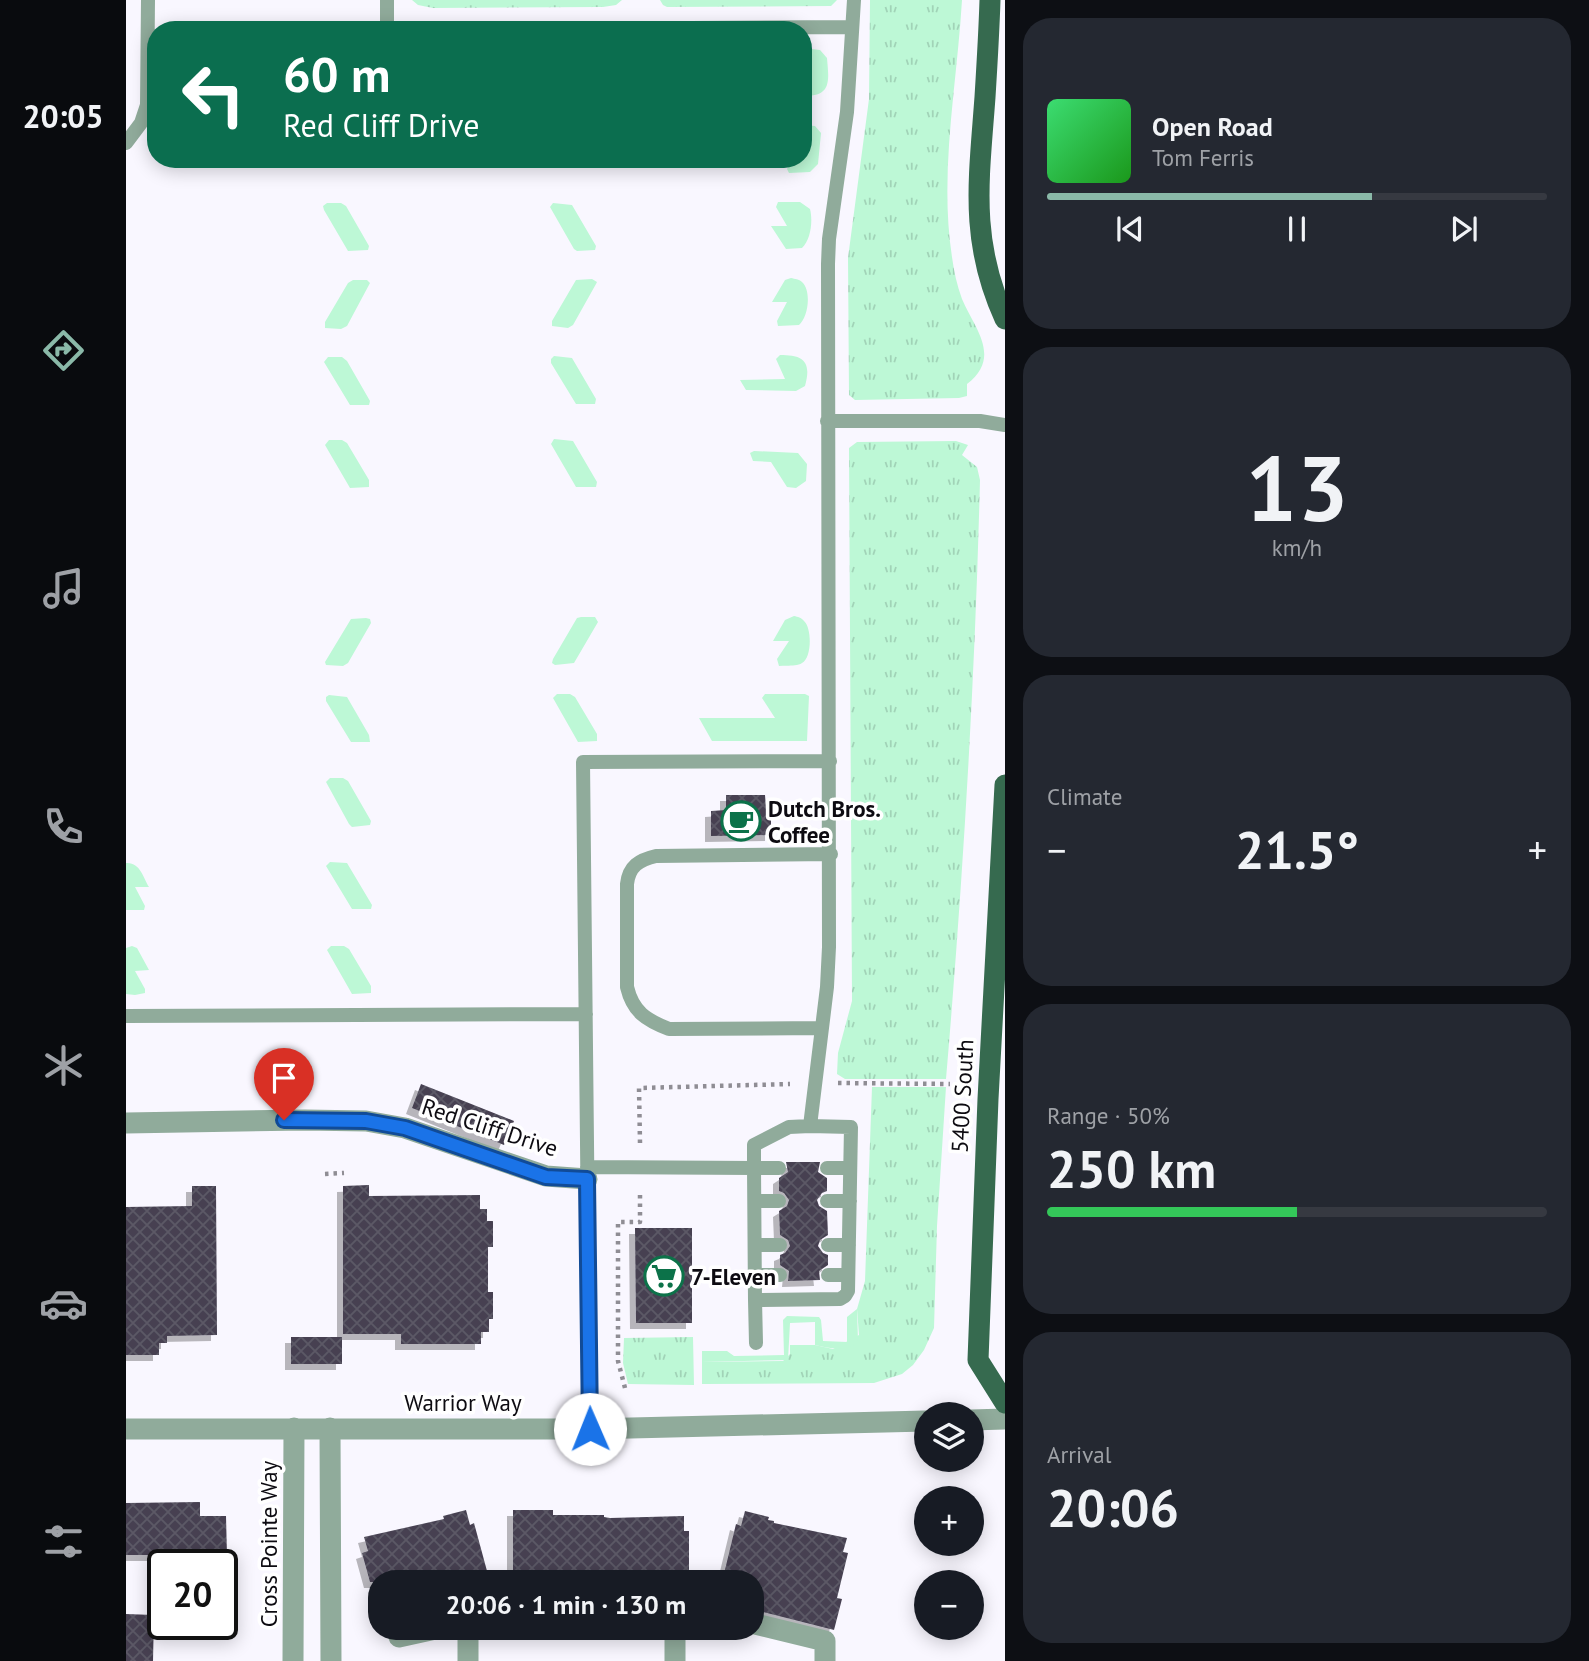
<!DOCTYPE html>
<meta charset="utf-8">
<style>
:root{--surface:#171b24;--page:#242831;--text:#f1f3f6;--muted:#9ea1a6;--line:#363941;--accent:#8ab9a8}
body{margin:0;font-family:"PT Sans",sans-serif;background:var(--page);color:var(--text);height:100vh;display:flex;flex-direction:column;font-size:26px;white-space:nowrap}
*{box-sizing:border-box;margin:0}
p{font-size:23px;color:var(--muted)}
.icon{flex:none;width:38px;height:38px;fill:none;stroke:currentColor;stroke-width:2;stroke-linecap:round;stroke-linejoin:round}
.map{position:relative;flex:1;overflow:hidden}
.details{display:flex;flex-direction:column;gap:18px;padding:18px;background:#0d0f14;width:584px}
.details>*{flex:none}
.banner{position:absolute;left:21px;top:21px;width:665px;height:147px;border-radius:28px;box-shadow:0 4px 18px #0003;background:#0b6e4f;color:#fff;overflow:hidden}
.buttons{position:absolute;left:788px;top:1402px;display:grid;gap:14px}
.buttons a{display:grid;place-items:center;width:70px;height:70px;border-radius:50%;background:var(--surface);box-shadow:0 4px 18px #0003;font-size:35px}
.speed{position:absolute;left:21px;top:1549px;display:flex;gap:14px;font-size:35px;font-weight:700;text-align:center}
.speed>*{display:grid;place-content:center;width:91px;height:91px;border-radius:50%;background:var(--surface);box-shadow:0 4px 18px #0003;line-height:1}
.speed .limit{border:4px solid #111;border-radius:10px;background:#fff;color:#111}
.pin{position:absolute;display:grid;place-items:center;width:60px;height:60px;color:#fff;margin:-72px -30px;border-radius:50% 50% 50% 0;rotate:-45deg;box-shadow:0 0 7px #0007}
.pin .icon{rotate:45deg}
.me{position:absolute;width:77px;margin:-38px;rotate:359deg;stroke-linejoin:round;filter:drop-shadow(0 0 5px #0008)}
.turn{display:flex;align-items:center;gap:24px;height:147px;padding:0 21px;font-size:32px}
.turn .icon{width:91px;height:91px;stroke-width:2.5}
.turn b{display:block;font-size:49px;line-height:60px}
.big{font-size:52px;font-weight:700;line-height:1.1}
.details .tile{flex:1;display:flex;flex-direction:column;justify-content:center;gap:10px;min-width:0;padding:0 24px;border-radius:28px;background:var(--page)}
.details .dial{align-items:center;gap:0}
.dial b{font-size:91px;line-height:1}
.song{display:flex;align-items:center;gap:21px}
.cover{width:84px;height:84px;border-radius:10px;background:linear-gradient(135deg,hsl(140 70% 55%),hsl(120 70% 35%))}
.played{height:7px;border-radius:4px;background:linear-gradient(90deg,var(--accent) 65%,var(--line) 65%)}
.keys{display:flex;justify-content:space-around;direction:ltr}
.heat{display:flex;justify-content:space-between;align-items:center;font-size:38px;direction:ltr}
.charge{height:10px;border-radius:5px;background:linear-gradient(90deg,#34c759 50%,var(--line) 0)}
.trip{position:absolute;left:242px;top:1570px;width:396px;height:70px;border-radius:28px;background:var(--surface);box-shadow:0 4px 18px #0003;font-weight:700;line-height:70px;text-align:center}
main{display:flex;flex:1;min-height:0}
.tab-bar{display:flex;flex-direction:column;width:126px;justify-content:space-around;align-items:center;background:#090b0e;color:var(--muted)}
.tab-bar .icon{width:49px;height:49px}
.tab-bar .selected{color:var(--accent)}
.tab-bar b{font-size:32px;color:var(--text)}
.map>svg:first-child{display:block}
.grass{fill:url(#grass-tufts)}
.garden{fill:#bdf8d6}
.building{fill:url(#building-cross-hatch);filter:url(#shadow)}
.lines{fill:none;stroke-linecap:round;stroke-linejoin:round}
.path{stroke:#8f8d94;stroke-width:4.5;stroke-dasharray:3.5 5;stroke-linecap:butt}
.service{stroke:#90ab9b;stroke-width:14}
.minor{stroke:#90ab9b;stroke-width:21}
.primary{stroke:#366a4f;stroke-width:21}
.route-casing{stroke:#114b97;stroke-width:18}
.route{stroke:#1a73e8;stroke-width:12}
.labels{text-anchor:middle;dominant-baseline:central;stroke-width:7;stroke-linejoin:round;paint-order:stroke}
.poi-label{font-size:23px;font-weight:bold;fill:#0d0b11;stroke:#fff;text-anchor:start}
.street-label{font-size:23px;fill:#0d0b11;stroke:#fff}
</style>
<main>
<nav class="tab-bar">
<b>20:05</b>
<svg class="icon selected" aria-label="directions" viewBox="0 0 24 24"><path d="M12 3l9 9-9 9-9-9zM9 14v-3h6M13 9l2 2-2 2"/></svg>
<svg class="icon" aria-label="music" viewBox="0 0 24 24"><path d="M9 18V5l10-2v13"/><circle cx="6" cy="18" r="3"/><circle cx="16" cy="16" r="3"/></svg>
<svg class="icon" aria-label="phone" viewBox="0 0 24 24"><path d="M5 4h4l2 5-3 2q2 4 5 5l2-3 5 2v4C11 20 4 13 5 4z"/></svg>
<svg class="icon" aria-label="climate" viewBox="0 0 24 24"><path d="M12 3v18M4 7l16 10M4 17L20 7"/></svg>
<svg class="icon" aria-label="car" viewBox="0 0 24 24"><path d="M5 17H2v-5l4-1 3-4h7l3 4 3 1v5h-3M9 17h6M6 11h13"/><circle cx="7" cy="17" r="2"/><circle cx="17" cy="17" r="2"/></svg>
<svg class="icon" aria-label="filters" viewBox="0 0 24 24"><path d="M4 7h16M4 17h16"/><circle cx="9" cy="7" r="2"/><circle cx="15" cy="17" r="2"/></svg>
</nav>
<div class="map">
<svg width="879" height="1661" viewBox="0 0 879 1661">
<defs>
<pattern id="grass-tufts" width="24" height="20" patternUnits="userSpaceOnUse" patternTransform="scale(1.75)"><rect width="24" height="20" fill="#bdf8d6"/><path d="M3 7l-1-3M5 7V3M7 7l1-3M15 17l-1-3M17 17v-4M19 17l1-3" fill="none" stroke="#a1d3b7"/></pattern>
<pattern id="building-cross-hatch" width="8" height="8" patternUnits="userSpaceOnUse" patternTransform="scale(1.75)"><rect width="8" height="8" fill="#464151"/><path d="M0 0l8 8M0 8l8-8" fill="none" stroke="#5c5866"/></pattern>
<filter id="shadow"><feDropShadow dx="-6" dy="6" stdDeviation="0" flood-color="#0004"/></filter>
</defs>
<rect width="100%" height="100%" fill="#f9f7ff"/>
<!-- grass -->
<path class="grass" d="M 286,0 L 496,0 L 490,5 L 477,7 L 307,8 L 292,5 Z
M 534,0 L 711,0 L 705,6 L 541,7 L 537,5 Z
M 744,0 L 836,0 C 831,85 813,173 826,257 C 828,272 831,285 836,299 C 849,329 876,357 841,384 L 841,396 L 833,398 L 729,400 L 723,395 L 722,258 L 743,99 Z
M 830,441 L 842,445 L 836,455 L 851,467 L 854,480 C 849,680 837,880 820,1079 L 719,1079 L 711,1074 L 712,1053 L 726,1001 L 723,448 L 731,442 Z
M 746,1087 L 820,1087 L 811,1226 L 808,1328 L 798,1350 L 787,1365 L 776,1374 L 748,1383 L 576,1384 L 576,1362 L 657,1361 L 664,1354 L 664,1345 L 689,1345 L 707,1349 L 733,1335 L 731,1309 L 739,1281 Z
M 567,1337 L 568,1385 L 502,1384 L 497,1363 L 498,1338 Z"/>
<!-- garden -->
<path class="garden" d="M 677,48 L 694,50 L 701,58 C 703,81 706,97 677,96 Z
M 677,125 L 689,126 L 695,133 L 692,164 L 684,172 L 663,173 L 661,169 L 666,159 L 677,159 Z
M 652,202 L 674,202 L 684,209 C 687,220 685,240 676,248 L 660,249 L 645,226 L 661,226 L 650,207 Z
M 201,203 L 215,203 L 220,206 L 243,246 L 242,250 L 222,251 L 198,210 L 197,206 Z
M 427,203 L 446,205 L 470,246 L 469,250 L 451,251 L 448,249 L 424,207 Z
M 665,278 C 669,279 673,279 676,282 C 686,291 682,318 673,325 L 652,326 L 651,321 L 661,302 L 646,302 L 659,280 Z
M 466,279 L 471,282 L 470,284 L 447,325 L 442,328 L 426,326 L 426,321 L 450,280 Z
M 227,280 L 241,280 L 244,283 L 221,326 L 215,329 L 199,328 L 199,322 L 222,283 Z
M 654,355 C 677,355 686,361 679,386 L 670,391 L 620,390 L 614,380 L 659,379 L 650,359 Z
M 428,356 L 446,358 L 470,399 L 469,404 L 450,404 L 425,363 L 425,359 Z
M 202,357 L 216,357 L 221,361 L 244,401 L 243,405 L 224,405 L 198,362 Z
M 428,439 L 447,441 L 471,482 L 470,487 L 450,487 L 425,444 Z
M 203,440 L 216,440 L 221,443 L 243,480 L 243,487 L 224,488 L 199,445 Z
M 628,451 L 672,453 L 681,464 L 680,481 L 670,488 L 661,487 L 645,462 L 627,461 L 624,453 Z
M 668,616 C 672,617 675,617 678,621 C 686,628 686,658 676,663 C 670,667 660,665 653,666 L 651,659 L 663,641 L 647,641 L 659,620 Z
M 455,617 L 469,617 L 472,622 L 448,663 L 429,665 L 426,663 L 427,659 L 451,618 Z
M 240,618 L 244,619 L 245,623 L 222,663 L 217,666 L 200,665 L 199,662 L 225,619 Z
M 431,694 L 444,694 L 449,697 L 471,734 L 471,741 L 452,742 L 427,698 Z
M 639,694 L 679,694 L 683,696 L 681,741 L 586,741 L 573,718 L 649,718 L 636,698 Z
M 203,695 L 221,697 L 243,735 L 244,742 L 225,742 L 200,701 L 200,697 Z
M 204,778 L 217,778 L 222,781 L 245,821 L 244,825 L 226,827 L 223,824 L 200,782 Z
M 204,862 L 221,863 L 246,905 L 245,909 L 226,909 L 200,866 Z
M 0,863 C 14,862 17,877 23,887 L 9,887 L 19,906 L 18,910 L 0,910 Z
M 6,946 L 11,948 L 23,970 L 9,971 L 19,989 L 19,993 L 9,995 L 0,994 L 0,948 Z
M 205,946 L 218,946 L 223,949 L 245,986 L 245,993 L 226,994 L 201,950 Z
M 731,1309 L 732,1341 C 722,1353 703,1348 689,1345 L 689,1322 L 664,1323 L 662,1360 L 576,1362 L 576,1351 L 601,1351 L 608,1356 L 658,1355 L 657,1320 L 661,1316 L 693,1317 L 695,1320 L 697,1341 L 721,1342 L 721,1317 Z"/>
<!-- building -->
<path class="building" d="M 600,795 L 639,795 L 640,809 L 645,809 L 645,835 L 585,836 L 585,811 L 600,810 Z
M 295,1084 L 388,1121 L 378,1145 L 286,1108 Z
M 660,1162 L 694,1162 L 692,1172 L 701,1178 L 701,1191 L 696,1193 L 691,1200 L 693,1206 L 701,1211 L 702,1235 L 694,1240 L 692,1246 L 697,1253 L 702,1255 L 702,1265 L 693,1271 L 694,1280 L 662,1281 L 663,1271 L 654,1265 L 654,1255 L 659,1253 L 664,1246 L 662,1240 L 654,1235 L 653,1211 L 661,1206 L 663,1200 L 658,1193 L 653,1191 L 653,1178 L 662,1172 Z
M 243,1185 L 243,1196 L 354,1195 L 354,1209 L 361,1209 L 361,1221 L 367,1221 L 367,1247 L 362,1247 L 362,1292 L 367,1292 L 367,1319 L 363,1319 L 363,1332 L 355,1332 L 355,1344 L 275,1344 L 275,1334 L 217,1334 L 217,1186 Z
M 66,1186 L 90,1186 L 91,1335 L 41,1336 L 41,1343 L 33,1343 L 33,1355 L 0,1355 L 0,1207 L 66,1206 Z
M 509,1228 L 566,1228 L 566,1323 L 510,1323 Z
M 165,1337 L 216,1337 L 216,1364 L 165,1364 Z
M 74,1502 L 74,1516 L 100,1516 L 101,1555 L 0,1555 L 0,1503 Z
M 340,1510 L 344,1525 L 348,1523 L 364,1582 L 244,1582 L 236,1553 L 242,1551 L 238,1537 L 318,1519 L 317,1516 Z
M 387,1510 L 427,1510 L 427,1515 L 478,1515 L 478,1517 L 484,1518 L 558,1516 L 558,1531 L 563,1531 L 563,1582 L 387,1582 Z
M 619,1511 L 643,1517 L 642,1520 L 648,1521 L 648,1523 L 721,1538 L 717,1552 L 722,1553 L 711,1598 L 716,1599 L 708,1630 L 625,1609 L 625,1582 L 596,1582 L 610,1524 L 615,1526 Z
M 0,1614 L 28,1615 L 27,1661 L 0,1661 Z"/>
<g class="lines">
<!-- path -->
<path class="path" d="M 712,1083 L 824,1084
M 514,1143 L 513,1088 L 664,1084
M 199,1174 L 218,1173
M 499,1388 L 492,1361 L 492,1222 L 514,1222 L 514,1193"/>
<!-- service -->
<path class="service" d="M 261,0 L 261,30
M 259,30 L 725,27
M 0,143 L 15,123 L 21,105 L 22,0
M 701,421 L 854,421 L 879,425
M 0,1016 L 460,1014
M 696,1028 L 543,1029 C 520,1020 507,1012 501,987 L 501,884 C 503,866 513,860 530,856 L 705,854
M 461,1167 L 628,1168 L 628,1145 L 663,1127 L 684,1126 L 701,987 L 703,947 L 702,264 L 703,239 L 721,112 L 728,0
M 653,1168 L 628,1168 L 629,1300 L 714,1299 L 719,1296 L 722,1291 L 725,1127 L 684,1126
M 701,1168 L 724,1168
M 629,1201 L 653,1201
M 701,1201 L 724,1201
M 629,1245 L 654,1245
M 702,1245 L 723,1245
M 629,1275 L 654,1275
M 702,1275 L 722,1275
M 629,1300 L 630,1343
M 464,1429 L 457,762 L 704,761"/>
<!-- minor -->
<path class="minor" d="M 0,1123 L 179,1120 L 240,1121 L 279,1128 L 420,1176 L 461,1179
M 845,1420 L 879,1419
M 204,1428 L 205,1661
M 0,1429 L 464,1429 L 800,1421
M 625,1623 L 699,1641 L 699,1661
M 342,1628 L 342,1661
M 273,1637 L 314,1628
M 167,1661 L 168,1428
M 549,1661 L 549,1628"/>
<!-- primary -->
<path class="primary" d="M 864,0 C 863,32 861,65 859,97 C 853,180 843,240 879,319
M 879,785 L 862,1099 L 852,1360 L 879,1403"/>
</g>
<g class="lines">
<!-- route casing -->
<g class="route-casing">
<path id="route" d="M 158,1120 L 240,1121 L 279,1128 L 420,1177 L 461,1179 L 464,1429"/>
</g>
<!-- route -->
<use href="#route" class="route"/>
</g>
<!-- icons -->
<defs>
<g id="cafe-ring" transform="scale(2.0125)"><circle r="9.5" fill="#fff" stroke="#0c7249" stroke-width="1.5"/><path d="M-5.5-4.5H6V0H3Q3 3.5 0 3.5H-2.5Q-5.5 3.5-5.5 0ZM3-3.2v2h1.7v-2ZM-6 4.5H4V6H-6Z" fill="#0c7249"/></g>
<g id="supermarket-ring" transform="scale(2.0125)"><circle r="9.5" fill="#fff" stroke="#0c7249" stroke-width="1.5"/><path d="M-6-5.5h2.5l.6 2H6L4.5 2H-2.5L-4.4-4H-6ZM-1.5 3.2a1.3 1.3 0 1 0 .1 0ZM3 3.2a1.3 1.3 0 1 0 .1 0Z" fill="#0c7249"/></g>
</defs>
<g fill-rule="evenodd">
<use href="#cafe-ring" x="615" y="821"/>
<use href="#supermarket-ring" x="538" y="1276"/>
</g>
<g class="labels">
<!-- poi labels -->
<g class="poi-label">
<text x="642" y="808">Dutch Bros.<tspan x="642" dy="26">Coffee</tspan></text>
<text x="565" y="1276">7-Eleven</text>
</g>
<!-- street labels -->
<g class="street-label">
<text transform="translate(836 1096) rotate(-87)">5400 South</text>
<text transform="translate(364 1127) rotate(18)">Red Cliff Drive</text>
<text x="337" y="1402">Warrior Way</text>
<text transform="translate(142 1544) rotate(-90)">Cross Pointe Way</text>
</g>
</g>
</svg>
<div class="buttons">
<a><svg class="icon" aria-label="layers" viewBox="0 0 24 24"><path d="M12 4l9 5-9 5-9-5zM3 14l9 5 9-5"/></svg></a>
<a>+</a>
<a>−</a>
</div>
<div class="speed"><div class="limit">20</div></div>
<div class="pin" style="left:158px;top:1120px;background:#d93025"><svg class="icon" aria-label="arrive" viewBox="0 0 24 24"><path d="M6 21V4h12l-3 4 3 4H6"/></svg></div>
<svg class="me" style="left:464px;top:1429px" viewBox="-20 -20 40 40"><circle r="19" fill="#fff"/><path d="M0-13L10 11 0 6-10 11z" fill="#1a73e8"/></svg>
<div class="trip">20:06 · 1 min · 130 m</div>
<div class="banner">
<div class="turn"><svg class="icon" aria-label="left" viewBox="0 0 24 24"><path d="M17 20v-9H6M10 6l-5 5 5 5"/></svg><div><b>60 m</b>Red Cliff Drive</div></div>
</div>
</div>
<section class="details">
<div class="tile">
<div class="song"><i class="cover"></i><div><b>Open Road</b><p>Tom Ferris</p></div></div>
<div class="played"></div>
<div class="keys"><svg class="icon" aria-label="previous" viewBox="0 0 24 24"><path d="M18 5L8 12l10 7zM5 5v14"/></svg><svg class="icon" aria-label="pause" viewBox="0 0 24 24"><path d="M8 5v14M16 5v14"/></svg><svg class="icon" aria-label="next" viewBox="0 0 24 24"><path d="M6 5l10 7-10 7zM19 5v14"/></svg></div>
</div>
<div class="tile dial"><b>13</b><p>km/h</p></div>
<div class="tile"><p>Climate</p>
<div class="heat"><a>−</a><b class="big">21.5°</b><a>+</a></div>
</div>
<div class="tile"><p>Range · 50%</p><b class="big">250 km</b><div class="charge"></div></div>
<div class="tile"><p>Arrival</p><b class="big">20:06</b></div>
</section>
</main>
